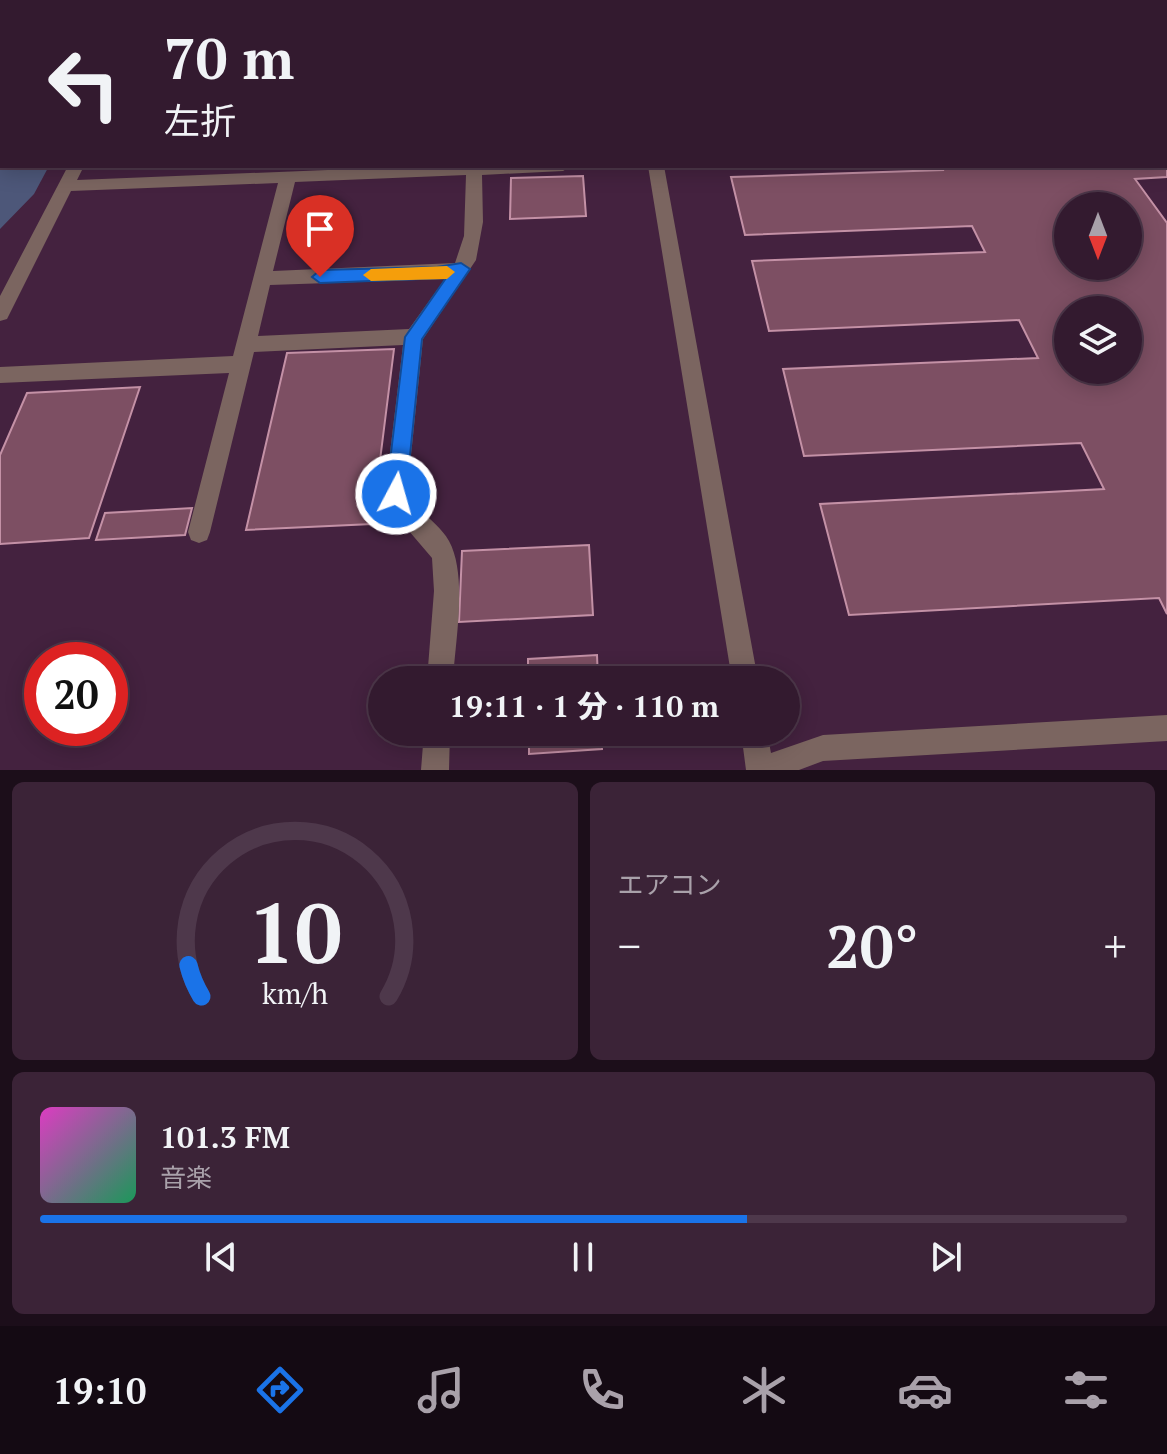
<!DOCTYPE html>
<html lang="ja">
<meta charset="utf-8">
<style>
:root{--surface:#331a2f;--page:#3b2337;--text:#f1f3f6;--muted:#a9a1aa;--line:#4e384b;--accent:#1a73e8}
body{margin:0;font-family:"PT Serif","Noto Sans JP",serif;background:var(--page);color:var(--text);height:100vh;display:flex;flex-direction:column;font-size:30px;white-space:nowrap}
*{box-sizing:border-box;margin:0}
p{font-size:26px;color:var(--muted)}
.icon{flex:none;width:44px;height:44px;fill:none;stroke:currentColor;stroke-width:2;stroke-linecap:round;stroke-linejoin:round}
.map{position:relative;height:770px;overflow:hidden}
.details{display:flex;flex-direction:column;gap:12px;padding:12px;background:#1c0e1a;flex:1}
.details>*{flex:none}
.hud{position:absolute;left:0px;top:0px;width:1168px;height:168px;box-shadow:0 4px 20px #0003,0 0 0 2px var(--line);background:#331a2f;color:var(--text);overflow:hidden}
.needle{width:52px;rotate:180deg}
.controls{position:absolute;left:1054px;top:192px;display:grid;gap:16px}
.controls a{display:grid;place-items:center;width:88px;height:88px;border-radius:50%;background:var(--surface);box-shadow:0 4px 20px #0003,0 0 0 2px var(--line);font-size:40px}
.speed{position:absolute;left:24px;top:642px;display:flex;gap:16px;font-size:40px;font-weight:700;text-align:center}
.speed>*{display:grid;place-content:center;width:104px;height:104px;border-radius:50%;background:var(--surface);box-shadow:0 4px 20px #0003,0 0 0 2px var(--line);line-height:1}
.speed .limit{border:12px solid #d22;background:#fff;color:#111}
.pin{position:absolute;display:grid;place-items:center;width:68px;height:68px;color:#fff;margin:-82px -34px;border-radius:50% 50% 50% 0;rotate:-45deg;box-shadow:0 0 8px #0007}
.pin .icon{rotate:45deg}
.me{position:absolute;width:88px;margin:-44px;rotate:6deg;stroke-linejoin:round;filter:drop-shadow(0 0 6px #0008)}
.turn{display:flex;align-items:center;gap:28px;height:168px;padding:0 32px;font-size:36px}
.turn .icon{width:104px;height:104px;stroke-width:2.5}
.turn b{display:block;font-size:56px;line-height:68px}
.big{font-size:60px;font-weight:800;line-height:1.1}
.details .card{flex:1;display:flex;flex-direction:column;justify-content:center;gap:12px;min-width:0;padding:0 28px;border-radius:12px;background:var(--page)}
.details .dial{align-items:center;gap:0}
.dial svg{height:208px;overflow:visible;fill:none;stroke:var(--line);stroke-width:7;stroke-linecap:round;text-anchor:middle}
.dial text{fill:var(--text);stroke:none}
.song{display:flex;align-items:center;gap:24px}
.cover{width:96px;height:96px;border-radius:12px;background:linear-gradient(135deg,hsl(310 70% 55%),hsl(150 70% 35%))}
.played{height:8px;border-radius:4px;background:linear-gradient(90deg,var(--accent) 65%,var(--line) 65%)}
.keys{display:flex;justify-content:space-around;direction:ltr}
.heat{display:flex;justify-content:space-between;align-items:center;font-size:44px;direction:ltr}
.details .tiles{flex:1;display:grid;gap:12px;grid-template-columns:1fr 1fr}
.card:last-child{grid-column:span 2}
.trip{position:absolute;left:368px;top:666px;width:432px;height:80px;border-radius:40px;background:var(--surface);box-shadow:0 4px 20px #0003,0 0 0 2px var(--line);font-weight:800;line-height:80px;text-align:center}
.dock{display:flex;height:128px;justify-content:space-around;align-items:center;background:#140a13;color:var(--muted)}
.dock .icon{width:56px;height:56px}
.dock .current{color:var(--accent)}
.dock b{font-size:36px;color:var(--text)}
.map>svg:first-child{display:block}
.green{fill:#4d5779}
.building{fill:#7d4f63;stroke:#c491a6;stroke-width:2;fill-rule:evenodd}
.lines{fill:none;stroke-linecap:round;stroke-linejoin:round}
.minor{fill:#7b6560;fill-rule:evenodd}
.route{fill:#1a73e8;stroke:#114b97;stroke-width:2}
.slow{fill:#f59e0b}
</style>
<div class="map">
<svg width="1167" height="770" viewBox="0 0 1167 770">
<rect width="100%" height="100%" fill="#44223f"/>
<!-- green -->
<path class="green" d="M 0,132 L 2,166 L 49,166 L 34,194 L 0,229 Z"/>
<!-- building -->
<path class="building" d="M 689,0 L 1007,0 L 1008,2 L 689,2 Z
M 1167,101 L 1167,177 L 1135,179 L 1167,223 L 1167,614 L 1159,598 L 849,615 L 820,504 L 1104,489 L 1081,443 L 804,456 L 783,369 L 1038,358 L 1019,320 L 769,331 L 752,261 L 985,252 L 972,226 L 745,235 L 731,177 L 943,170 L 942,166 L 1166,166 ZM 1068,206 L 1128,206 L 1128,266 L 1068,266 ZM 1068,310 L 1128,310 L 1128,370 L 1068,370 Z
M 583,176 L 586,216 L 510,219 L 511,178 Z
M 394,349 L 372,524 L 246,530 L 287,353 Z
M 140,387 L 89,538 L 0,544 L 0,455 L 27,393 Z
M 192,508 L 185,535 L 96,540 L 105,513 Z
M 589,545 L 593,615 L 459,622 L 462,551 Z
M 597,655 L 598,680 L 528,680 L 528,659 Z
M 529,732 L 601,732 L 602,749 L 529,754 Z"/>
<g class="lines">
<!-- minor -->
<path class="minor" d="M 438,0 L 450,0 L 450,2 L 438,2 Z
M 621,0 L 633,0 L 633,2 L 621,2 Z
M 1133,0 L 1146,0 L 1147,2 L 1134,2 Z
M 1166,25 L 1167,25 L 1167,34 L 1166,34 Z
M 68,166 L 84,166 L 77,180 L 426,166 L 571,166 L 563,171 L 482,175 L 483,222 L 476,260 L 423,339 L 407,494 C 418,512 439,523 449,541 C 468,576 455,642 453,680 L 427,680 L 434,591 L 432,558 L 397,517 L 385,494 L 403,345 L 254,352 L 210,532 L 207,540 L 199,543 L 191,540 L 188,532 L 229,373 L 0,383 L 0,367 L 233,356 L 278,183 L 71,191 L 7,319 L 0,321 L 0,296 ZM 466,175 L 464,236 L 455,263 L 273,271 L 295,182 ZM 445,279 L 409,329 L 258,336 L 270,285 Z
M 648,166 L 664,166 L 758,680 L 732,680 Z
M 1167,715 L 1167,741 L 823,761 L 799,770 L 746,770 L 741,732 L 767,732 L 771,753 L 823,735 Z
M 424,732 L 450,732 L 449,770 L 421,770 Z"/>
</g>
<!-- route -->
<path class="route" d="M 461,263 L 470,269 L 422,339 L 406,494 L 403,501 L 396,504 L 389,501 L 386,494 L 405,337 L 446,278 L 320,283 L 312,277 L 320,270 L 437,267 Z"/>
<!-- slow -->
<path class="slow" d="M 447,266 L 455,272 L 447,279 L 371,281 L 363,275 L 371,269 Z"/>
</svg>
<div class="controls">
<a><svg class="needle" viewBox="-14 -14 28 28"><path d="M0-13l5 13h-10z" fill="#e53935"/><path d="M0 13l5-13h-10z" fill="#a9a1aa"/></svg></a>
<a><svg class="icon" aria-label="layers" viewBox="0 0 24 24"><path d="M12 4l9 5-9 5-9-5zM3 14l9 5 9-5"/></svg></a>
</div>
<div class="speed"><div class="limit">20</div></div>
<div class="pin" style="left:320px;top:277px;background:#d93025"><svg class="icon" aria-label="arrive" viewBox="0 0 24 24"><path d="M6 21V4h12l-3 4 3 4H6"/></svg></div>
<svg class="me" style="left:396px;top:494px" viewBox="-20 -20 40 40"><circle r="17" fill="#1a73e8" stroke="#fff" stroke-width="3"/><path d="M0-11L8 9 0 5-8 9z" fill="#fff"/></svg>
<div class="trip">19:11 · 1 分 · 110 m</div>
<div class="hud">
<div class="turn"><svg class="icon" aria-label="left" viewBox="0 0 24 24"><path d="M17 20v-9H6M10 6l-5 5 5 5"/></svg><div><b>70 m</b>左折</div></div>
</div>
</div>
<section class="details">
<div class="tiles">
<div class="card dial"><svg viewBox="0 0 100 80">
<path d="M14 69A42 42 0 1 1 86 69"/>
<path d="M14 69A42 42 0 0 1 9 57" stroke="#1a73e8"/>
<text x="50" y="56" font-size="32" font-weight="700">10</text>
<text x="50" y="72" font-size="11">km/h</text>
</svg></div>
<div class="card"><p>エアコン</p>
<div class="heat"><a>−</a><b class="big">20°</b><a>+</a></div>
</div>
<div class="card">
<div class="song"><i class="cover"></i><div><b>101.3 FM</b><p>音楽</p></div></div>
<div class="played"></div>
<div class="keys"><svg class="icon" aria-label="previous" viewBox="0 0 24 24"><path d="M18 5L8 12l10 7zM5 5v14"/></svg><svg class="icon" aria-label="pause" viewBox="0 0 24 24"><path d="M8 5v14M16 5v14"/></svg><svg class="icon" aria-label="next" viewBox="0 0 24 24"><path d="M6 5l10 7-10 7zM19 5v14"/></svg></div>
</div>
</div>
</section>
<nav class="dock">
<b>19:10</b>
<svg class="icon current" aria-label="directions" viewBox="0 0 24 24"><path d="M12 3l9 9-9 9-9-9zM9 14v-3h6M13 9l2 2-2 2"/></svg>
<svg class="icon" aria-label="music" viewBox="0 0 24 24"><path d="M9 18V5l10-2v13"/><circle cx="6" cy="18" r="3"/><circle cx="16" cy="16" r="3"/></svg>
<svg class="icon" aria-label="phone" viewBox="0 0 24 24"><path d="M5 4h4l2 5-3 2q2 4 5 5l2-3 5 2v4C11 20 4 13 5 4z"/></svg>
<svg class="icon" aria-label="climate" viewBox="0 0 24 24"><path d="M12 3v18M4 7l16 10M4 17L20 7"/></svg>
<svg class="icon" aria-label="car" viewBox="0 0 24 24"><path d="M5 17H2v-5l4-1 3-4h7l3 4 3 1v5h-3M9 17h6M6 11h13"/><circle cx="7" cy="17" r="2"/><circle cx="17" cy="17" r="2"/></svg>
<svg class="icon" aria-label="filters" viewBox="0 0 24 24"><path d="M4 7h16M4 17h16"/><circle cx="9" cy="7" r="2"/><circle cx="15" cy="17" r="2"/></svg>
</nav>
